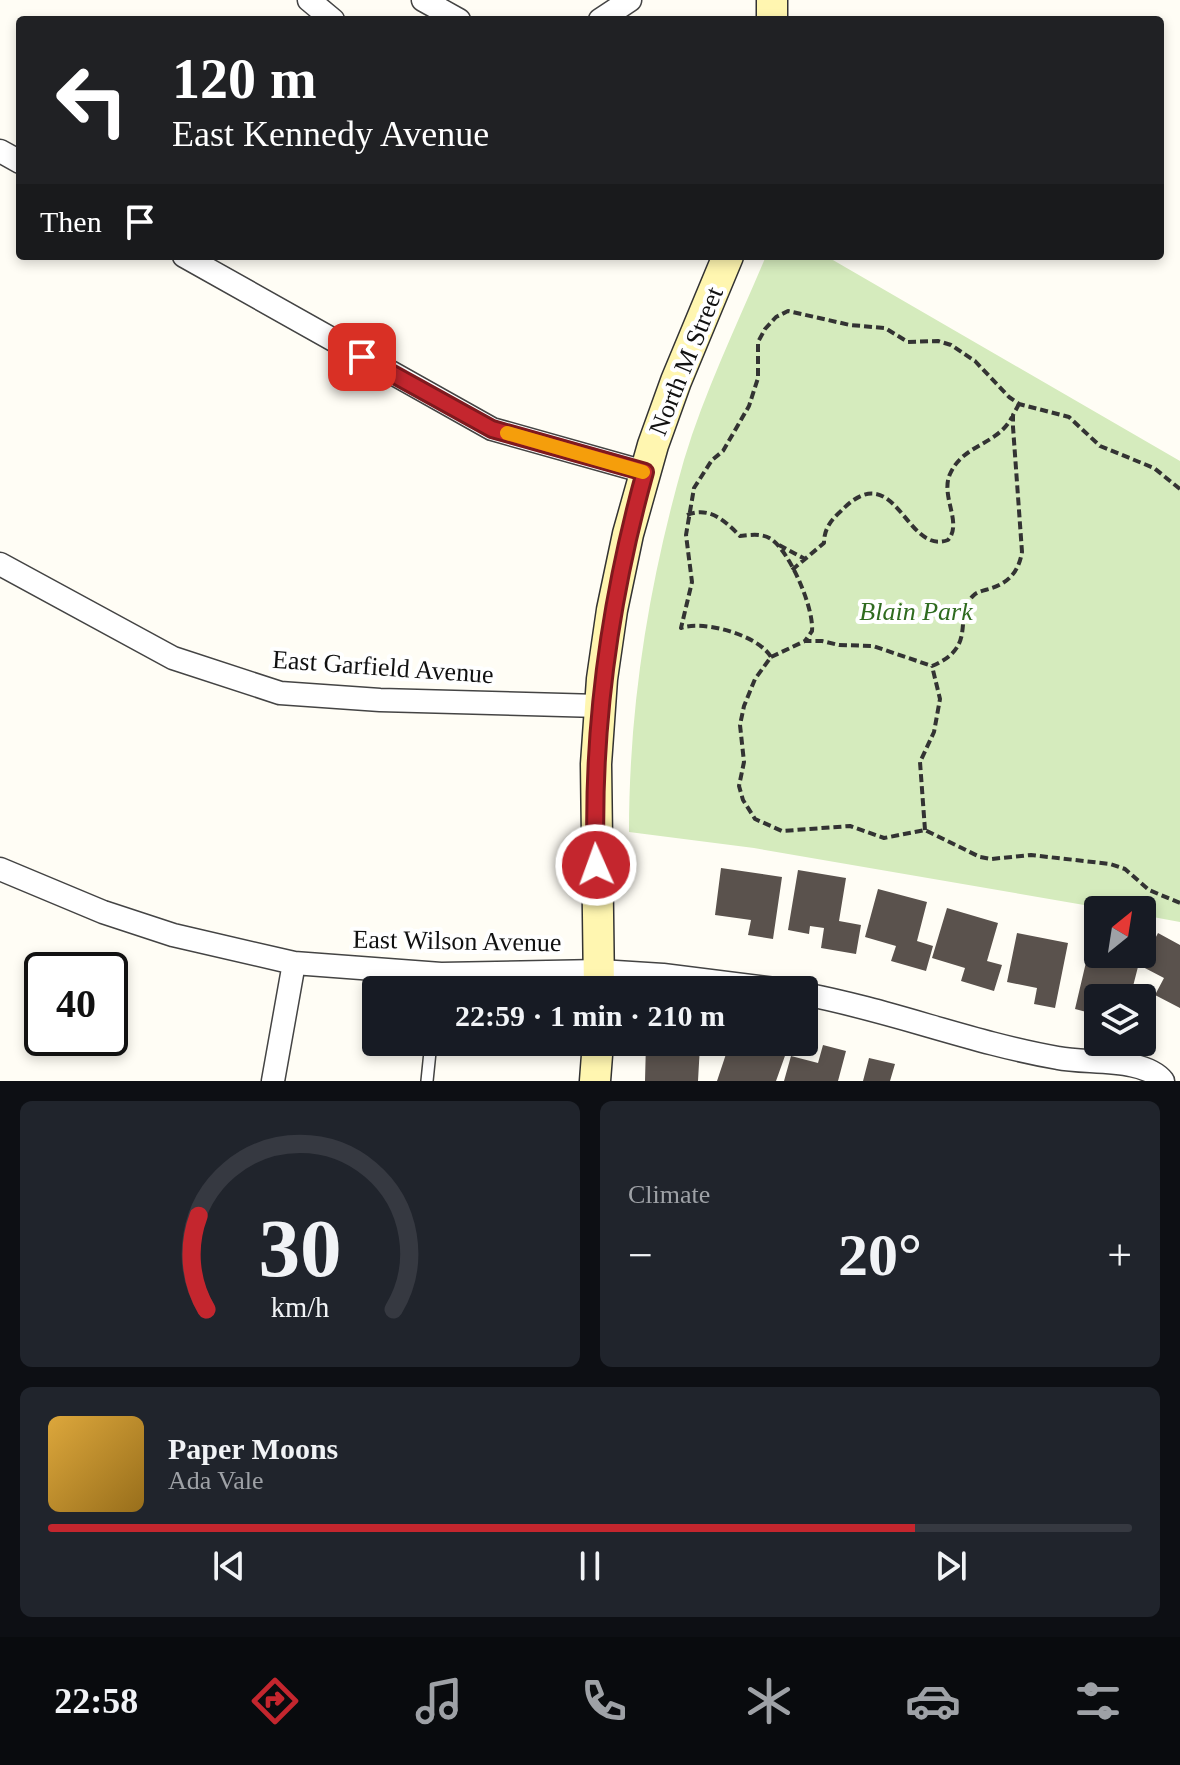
<!DOCTYPE html>
<meta charset="utf-8">
<style>
:root{--surface:#171b24;--page:#20242c;--text:#f1f3f6;--muted:#9ea1a6;--line:#363941;--accent:#c4262e}
body{margin:0;font-family:Georgia,serif;background:var(--page);color:var(--text);height:100vh;display:flex;flex-direction:column;font-size:30px;white-space:nowrap}
*{box-sizing:border-box;margin:0}
p{font-size:26px;color:var(--muted)}
.icon{flex:none;width:44px;height:44px;fill:none;stroke:currentColor;stroke-width:2;stroke-linecap:round;stroke-linejoin:round}
.map{position:relative;height:1081px;overflow:hidden}
.panel{display:flex;flex-direction:column;gap:20px;padding:20px;background:#0d0f14;flex:1}
.panel>*{flex:none}
.hud{position:absolute;left:16px;top:16px;width:1148px;height:244px;border-radius:8px;box-shadow:0 4px 12px #0003;background:#202124;color:#fff;overflow:hidden}
.needle{width:52px;rotate:30deg}
.fabs{position:absolute;left:1084px;top:896px;display:grid;gap:16px}
.fabs a{display:grid;place-items:center;width:72px;height:72px;border-radius:8px;background:var(--surface);box-shadow:0 4px 12px #0003;font-size:40px}
.speed{position:absolute;left:24px;top:952px;display:flex;gap:16px;font-size:40px;font-weight:700;text-align:center}
.speed>*{display:grid;place-content:center;width:104px;height:104px;border-radius:50%;background:var(--surface);box-shadow:0 4px 12px #0003;line-height:1}
.speed .limit{border:4px solid #111;border-radius:12px;background:#fff;color:#111}
.pin{position:absolute;display:grid;place-items:center;width:68px;height:68px;color:#fff;margin:-34px;border-radius:16px;box-shadow:0 4px 12px #0006}
.me{position:absolute;width:88px;margin:-44px;rotate:358deg;stroke-linejoin:round;filter:drop-shadow(0 0 6px #0008)}
.turn{display:flex;align-items:center;gap:28px;height:168px;padding:0 24px;font-size:36px}
.turn .icon{width:104px;height:104px;stroke-width:2.5}
.turn b{display:block;font-size:56px;line-height:68px}
.then{display:flex;align-items:center;height:76px;padding:0 24px;background:#0003;gap:16px;font-size:30px}
.big{font-size:60px;font-weight:800;line-height:1.1}
.panel .tile{flex:1;display:flex;flex-direction:column;justify-content:center;gap:12px;min-width:0;padding:0 28px;border-radius:12px;background:var(--page)}
.panel .dial{align-items:center;gap:0}
.dial svg{height:208px;overflow:visible;fill:none;stroke:var(--line);stroke-width:7;stroke-linecap:round;text-anchor:middle}
.dial text{fill:var(--text);stroke:none}
.song{display:flex;align-items:center;gap:24px}
.cover{width:96px;height:96px;border-radius:12px;background:linear-gradient(135deg,hsl(40 70% 55%),hsl(40 70% 35%))}
.played{height:8px;border-radius:4px;background:linear-gradient(90deg,var(--accent) 80%,var(--line) 80%)}
.keys{display:flex;justify-content:space-around;direction:ltr}
.heat{display:flex;justify-content:space-between;align-items:center;font-size:44px;direction:ltr}
.panel .tiles{flex:1;display:grid;gap:20px;grid-template-columns:1fr 1fr}
.tile:last-child{grid-column:span 2}
.trip{position:absolute;left:362px;top:976px;width:456px;height:80px;border-radius:8px;background:var(--surface);box-shadow:0 4px 12px #0003;font-weight:800;line-height:80px;text-align:center}
.dock{display:flex;height:128px;justify-content:space-around;align-items:center;background:#090b0e;color:var(--muted)}
.dock .icon{width:56px;height:56px}
.dock .selected{color:var(--accent)}
.dock b{font-size:36px;color:var(--text)}
.map>svg:first-child{display:block}
.green{fill:#d5ebbd}
.building{fill:#5a524d}
.lines{fill:none;stroke-linecap:round;stroke-linejoin:round}
.lane-casing{stroke:#444;stroke-width:14}
.street-casing{stroke:#444;stroke-width:25}
.secondary-casing{stroke:#333;stroke-width:33}
.path{stroke:#333;stroke-width:4;stroke-dasharray:8 4;stroke-linecap:butt}
.lane{stroke:#fff;stroke-width:11}
.street{stroke:#fff;stroke-width:22}
.secondary{stroke:#fff6b0;stroke-width:30}
.route-casing{stroke:#7f191e;stroke-width:20}
.route{stroke:#c4262e;stroke-width:14}
.slow{stroke:#f59e0b;stroke-width:14}
.labels{text-anchor:middle;dominant-baseline:central;stroke-width:8;stroke-linejoin:round;paint-order:stroke}
.street-label{font-size:26px;fill:#111;stroke:#fff}
.park-label{font-size:26px;font-style:italic;fill:#2f6b1f;stroke:#fff}
</style>
<div class="map">
<svg width="1180" height="1081" viewBox="0 0 1180 1081">
<rect width="100%" height="100%" fill="#fffdf5"/>
<!-- green -->
<path class="green" d="M 766,256 L 826,256 L 1180,461 L 1180,922 L 1142,915 L 1142,910 L 1113,910 L 754,848 L 629,832 C 629,705 649,582 684,460 C 705,390 738,323 766,256 Z"/>
<!-- building -->
<path class="building" d="M 721,868 L 782,877 L 773,939 L 748,935 L 751,920 L 715,915 Z
M 798,870 L 846,878 L 839,921 L 861,925 L 856,954 L 821,948 L 824,928 L 810,926 L 809,934 L 788,930 Z
M 878,889 L 927,902 L 917,941 L 933,946 L 926,971 L 891,961 L 896,946 L 865,937 Z
M 947,908 L 998,923 L 987,961 L 1002,965 L 994,991 L 961,981 L 965,968 L 932,958 Z
M 1017,933 L 1068,943 L 1055,1008 L 1034,1004 L 1037,988 L 1007,982 Z
M 1158,933 L 1180,945 L 1180,1008 L 1155,995 L 1164,978 L 1141,966 Z
M 1091,941 L 1098,942 L 1098,954 L 1121,954 L 1140,959 L 1130,998 L 1103,991 L 1102,998 L 1098,998 L 1098,1015 L 1075,1009 Z
M 646,1042 L 700,1045 L 698,1081 L 645,1081 Z
M 730,1042 L 753,1042 L 786,1053 L 776,1081 L 717,1081 Z
M 823,1045 L 846,1051 L 838,1081 L 784,1081 L 791,1056 L 818,1063 Z
M 869,1058 L 895,1064 L 890,1081 L 863,1081 Z"/>
<g class="lines">
<!-- lane casing -->
<g class="lane-casing">
<path id="lane" d="M 427,1081 L 431,1042"/>
</g>
<!-- street casing -->
<g class="street-casing">
<path id="street" d="M 309,0 L 333,20
M 423,0 L 459,20
M 600,20 L 630,0
M 0,151 L 20,162
M 184,256 L 492,429 L 645,472
M 0,564 L 173,658 L 280,693 L 380,700 L 599,706
M 0,869 L 103,912 L 173,935 L 294,963 L 441,974 L 600,971 L 663,975 L 783,990
M 804,994 C 890,1010 972,1043 1058,1058 C 1087,1064 1144,1057 1163,1081
M 273,1081 L 294,963"/>
</g>
<!-- secondary casing -->
<g class="secondary-casing">
<path id="secondary" d="M 772,0 L 772,20
M 599,990 L 596,764 L 602,679 L 612,610 L 628,534 L 653,445 L 676,381 L 728,256
M 595,1081 L 598,1042"/>
</g>
<!-- path -->
<path class="path" d="M 1180,489 L 1154,468 L 1100,446 L 1069,417 L 1019,404 L 1009,397 L 975,361 L 951,345 L 938,341 L 908,342 L 885,328 L 850,325 L 788,311 L 776,317 L 765,329 L 758,342 L 758,378 L 749,406 L 723,451 L 712,460 L 694,488 L 686,535 L 692,582 L 681,628 C 704,620 758,635 771,657 L 755,679 L 744,706 L 740,725 L 744,762 L 739,786 L 743,800 L 755,819 L 782,831 L 850,826 L 884,838 L 925,830 L 980,857 L 991,859 L 1031,855 L 1110,864 L 1125,869 L 1149,890 L 1180,903
M 687,515 C 710,506 725,521 740,536 C 750,535 762,533 771,539 C 790,552 814,608 812,631 L 805,641
M 779,545 L 805,559
M 792,570 L 824,543 C 824,529 831,520 841,511 C 896,454 905,556 948,540 C 963,523 940,496 950,474 C 963,444 998,445 1012,417
M 771,657 L 805,641 L 822,641 L 839,645 L 873,646 L 932,666 C 980,646 951,616 974,595 C 978,591 987,590 992,588 C 1010,582 1019,570 1022,552 L 1013,427 L 1013,415 L 1019,404
M 925,830 L 920,762 L 934,732 L 940,699 L 932,666"/>
<!-- lane -->
<use href="#lane" class="lane"/>
<!-- street -->
<use href="#street" class="street"/>
<!-- secondary -->
<use href="#secondary" class="secondary"/>
</g>
<g class="lines">
<!-- route casing -->
<g class="route-casing">
<path id="route" d="M 362,357 L 492,429 L 645,472 C 609,602 591,730 596,865"/>
</g>
<!-- route -->
<use href="#route" class="route"/>
<!-- slow -->
<path class="slow" d="M 507,433 L 643,472"/>
</g>
<g class="labels">
<!-- street labels -->
<g class="street-label">
<text transform="translate(686 361) rotate(-68)">North M Street</text>
<text transform="translate(383 667) rotate(4)">East Garfield Avenue</text>
<text transform="translate(457 941) rotate(1)">East Wilson Avenue</text>
</g>
<!-- park labels -->
<g class="park-label">
<text x="916" y="611">Blain Park</text>
</g>
</g>
</svg>
<div class="fabs">
<a><svg class="needle" viewBox="-14 -14 28 28"><path d="M0-13l5 13h-10z" fill="#e53935"/><path d="M0 13l5-13h-10z" fill="#9ea1a6"/></svg></a>
<a><svg class="icon" aria-label="layers" viewBox="0 0 24 24"><path d="M12 4l9 5-9 5-9-5zM3 14l9 5 9-5"/></svg></a>
</div>
<div class="speed"><div class="limit">40</div></div>
<div class="pin" style="left:362px;top:357px;background:#d93025"><svg class="icon" aria-label="arrive" viewBox="0 0 24 24"><path d="M6 21V4h12l-3 4 3 4H6"/></svg></div>
<svg class="me" style="left:596px;top:865px" viewBox="-20 -20 40 40"><circle r="17" fill="#c4262e" stroke="#fff" stroke-width="3"/><path d="M0-11L8 9 0 5-8 9z" fill="#fff"/></svg>
<div class="trip">22:59 · 1 min · 210 m</div>
<div class="hud">
<div class="turn"><svg class="icon" aria-label="left" viewBox="0 0 24 24"><path d="M17 20v-9H6M10 6l-5 5 5 5"/></svg><div><b>120 m</b>East Kennedy Avenue</div></div>
<div class="then">Then<svg class="icon" aria-label="arrive" viewBox="0 0 24 24"><path d="M6 21V4h12l-3 4 3 4H6"/></svg></div>
</div>
</div>
<section class="panel">
<div class="tiles">
<div class="tile dial"><svg viewBox="0 0 100 80">
<path d="M14 69A42 42 0 1 1 86 69"/>
<path d="M14 69A42 42 0 0 1 11 33" stroke="#c4262e"/>
<text x="50" y="56" font-size="32" font-weight="700">30</text>
<text x="50" y="72" font-size="11">km/h</text>
</svg></div>
<div class="tile"><p>Climate</p>
<div class="heat"><a>−</a><b class="big">20°</b><a>+</a></div>
</div>
<div class="tile">
<div class="song"><i class="cover"></i><div><b>Paper Moons</b><p>Ada Vale</p></div></div>
<div class="played"></div>
<div class="keys"><svg class="icon" aria-label="previous" viewBox="0 0 24 24"><path d="M18 5L8 12l10 7zM5 5v14"/></svg><svg class="icon" aria-label="pause" viewBox="0 0 24 24"><path d="M8 5v14M16 5v14"/></svg><svg class="icon" aria-label="next" viewBox="0 0 24 24"><path d="M6 5l10 7-10 7zM19 5v14"/></svg></div>
</div>
</div>
</section>
<nav class="dock">
<b>22:58</b>
<svg class="icon selected" aria-label="directions" viewBox="0 0 24 24"><path d="M12 3l9 9-9 9-9-9zM9 14v-3h6M13 9l2 2-2 2"/></svg>
<svg class="icon" aria-label="music" viewBox="0 0 24 24"><path d="M9 18V5l10-2v13"/><circle cx="6" cy="18" r="3"/><circle cx="16" cy="16" r="3"/></svg>
<svg class="icon" aria-label="phone" viewBox="0 0 24 24"><path d="M5 4h4l2 5-3 2q2 4 5 5l2-3 5 2v4C11 20 4 13 5 4z"/></svg>
<svg class="icon" aria-label="climate" viewBox="0 0 24 24"><path d="M12 3v18M4 7l16 10M4 17L20 7"/></svg>
<svg class="icon" aria-label="car" viewBox="0 0 24 24"><path d="M5 17H2v-5l4-1 3-4h7l3 4 3 1v5h-3M9 17h6M6 11h13"/><circle cx="7" cy="17" r="2"/><circle cx="17" cy="17" r="2"/></svg>
<svg class="icon" aria-label="filters" viewBox="0 0 24 24"><path d="M4 7h16M4 17h16"/><circle cx="9" cy="7" r="2"/><circle cx="15" cy="17" r="2"/></svg>
</nav>
